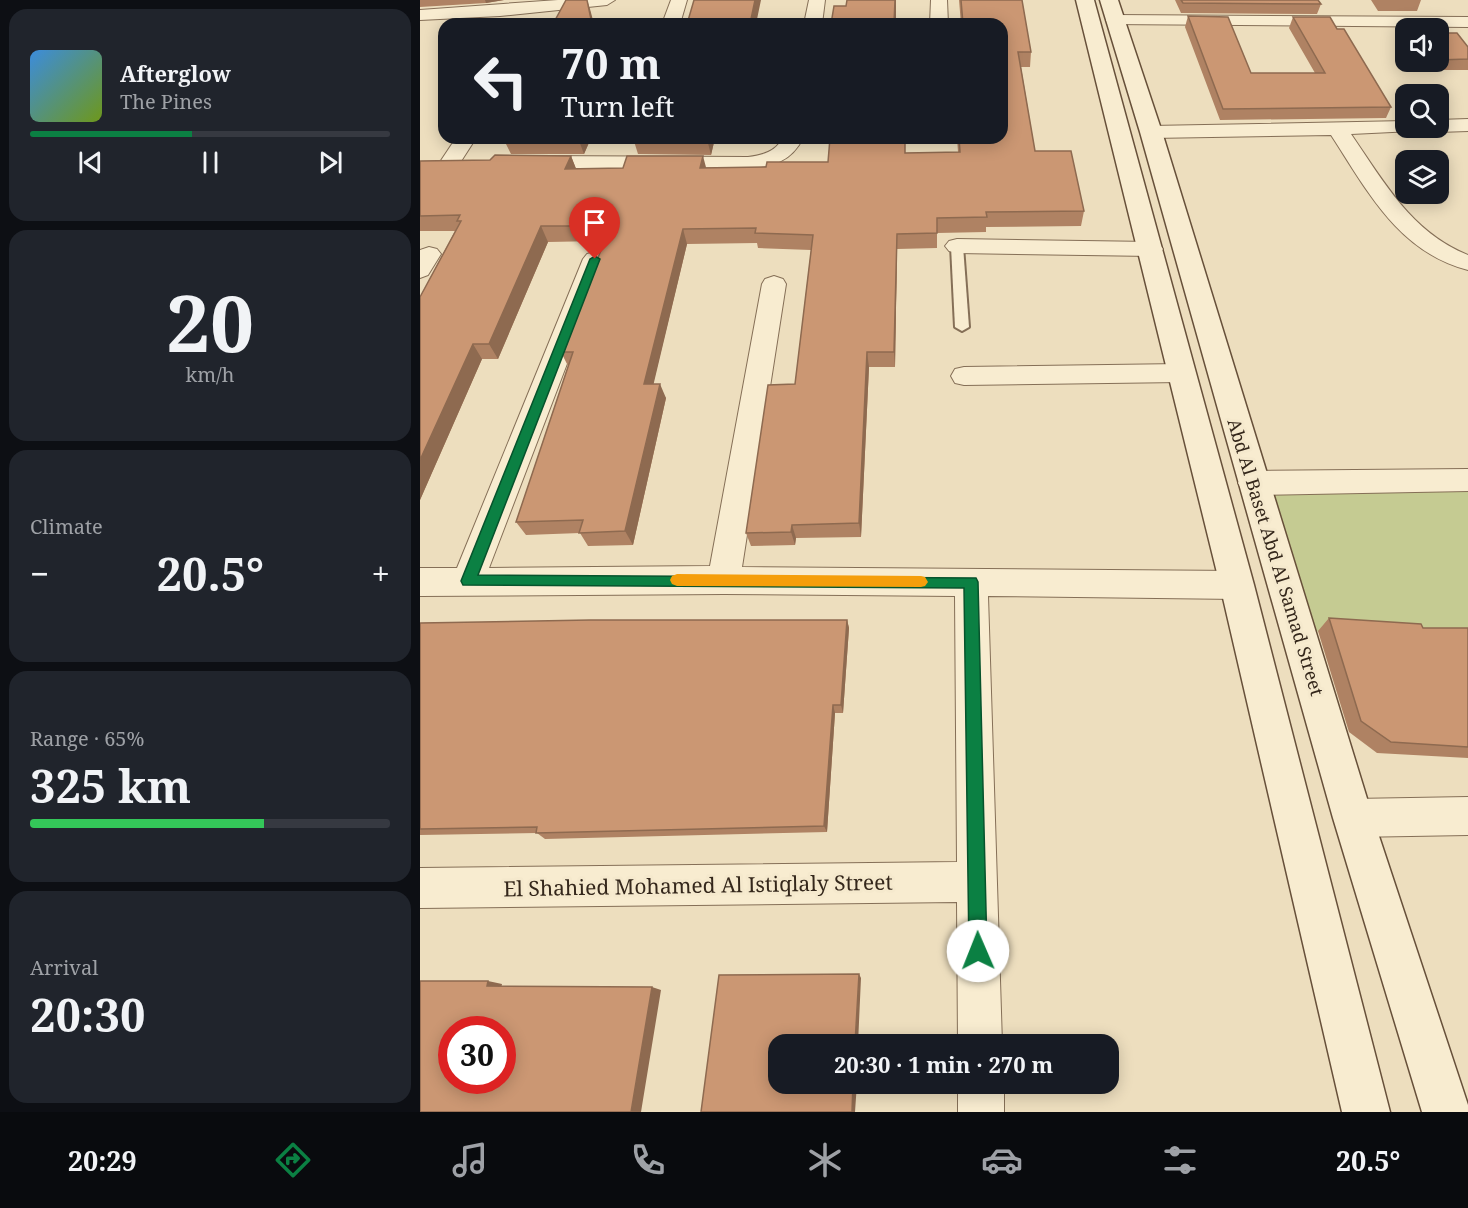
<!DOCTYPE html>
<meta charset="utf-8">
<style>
:root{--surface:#171b24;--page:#20242c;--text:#f1f3f6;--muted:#9ea1a6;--line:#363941;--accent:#0b8043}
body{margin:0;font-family:"Noto Serif",serif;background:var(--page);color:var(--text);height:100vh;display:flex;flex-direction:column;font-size:22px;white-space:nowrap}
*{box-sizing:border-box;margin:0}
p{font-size:20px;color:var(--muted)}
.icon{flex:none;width:33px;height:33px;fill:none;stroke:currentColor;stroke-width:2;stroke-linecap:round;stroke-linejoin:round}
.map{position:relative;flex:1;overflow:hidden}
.sheet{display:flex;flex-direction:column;gap:9px;padding:9px;background:#0d0f14;width:420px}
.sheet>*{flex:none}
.banner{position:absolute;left:18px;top:18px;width:570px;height:126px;border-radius:18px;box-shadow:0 3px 15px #0003;background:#171b24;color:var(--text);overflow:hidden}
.controls{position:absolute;left:975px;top:18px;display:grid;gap:12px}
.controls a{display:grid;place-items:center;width:54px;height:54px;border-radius:12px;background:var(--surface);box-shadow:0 3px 15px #0003;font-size:30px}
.speed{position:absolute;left:18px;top:1016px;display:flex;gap:12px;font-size:30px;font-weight:700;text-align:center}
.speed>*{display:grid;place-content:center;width:78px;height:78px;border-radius:50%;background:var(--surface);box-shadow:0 3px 15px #0003;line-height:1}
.speed .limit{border:9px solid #d22;background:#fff;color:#111}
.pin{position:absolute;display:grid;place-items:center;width:51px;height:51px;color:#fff;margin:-62px -26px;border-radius:50% 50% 50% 0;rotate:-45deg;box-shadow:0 0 6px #0007}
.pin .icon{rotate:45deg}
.me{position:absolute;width:66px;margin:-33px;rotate:359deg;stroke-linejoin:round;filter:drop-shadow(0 0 4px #0008)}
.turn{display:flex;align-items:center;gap:21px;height:126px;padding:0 24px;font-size:27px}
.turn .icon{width:78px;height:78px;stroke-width:2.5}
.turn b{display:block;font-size:42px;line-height:51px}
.big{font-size:45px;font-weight:700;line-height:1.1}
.sheet .tile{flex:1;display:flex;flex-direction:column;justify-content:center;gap:9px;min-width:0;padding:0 21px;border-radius:18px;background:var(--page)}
.sheet .dial{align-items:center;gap:0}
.dial b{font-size:78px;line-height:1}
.song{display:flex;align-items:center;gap:18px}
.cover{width:72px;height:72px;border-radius:9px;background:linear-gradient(135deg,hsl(210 70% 55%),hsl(80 70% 35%))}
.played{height:6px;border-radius:3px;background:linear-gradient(90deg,var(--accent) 45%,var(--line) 45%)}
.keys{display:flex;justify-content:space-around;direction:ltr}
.heat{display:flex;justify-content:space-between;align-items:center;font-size:33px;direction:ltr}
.charge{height:9px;border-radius:4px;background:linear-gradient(90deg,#34c759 65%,var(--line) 0)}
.trip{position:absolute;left:348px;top:1034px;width:351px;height:60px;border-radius:18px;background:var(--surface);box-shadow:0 3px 15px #0003;font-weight:700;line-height:60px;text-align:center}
.menu{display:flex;height:96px;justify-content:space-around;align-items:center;background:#090b0e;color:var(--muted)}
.menu .icon{width:42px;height:42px}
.menu .current{color:var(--accent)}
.menu b{font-size:27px;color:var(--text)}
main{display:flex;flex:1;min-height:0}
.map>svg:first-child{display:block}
.green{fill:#c5cb92}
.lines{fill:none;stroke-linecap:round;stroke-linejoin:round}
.lane-casing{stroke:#856f57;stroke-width:4}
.street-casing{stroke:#856f57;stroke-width:2}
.secondary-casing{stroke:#67503a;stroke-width:3}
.lane{fill:#f8ecd0;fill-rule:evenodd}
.street{fill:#f8ecd0;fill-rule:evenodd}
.secondary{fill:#f8ecd0;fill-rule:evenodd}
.wall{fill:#af8263}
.shaded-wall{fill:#8e6a50}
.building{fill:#cb9773;stroke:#8e6a50;stroke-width:1.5;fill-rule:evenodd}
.route{fill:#0b8043;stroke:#07532c;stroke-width:1.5}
.slow{fill:#f59e0b}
.labels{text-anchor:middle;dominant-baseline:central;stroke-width:6;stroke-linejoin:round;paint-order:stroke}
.street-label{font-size:18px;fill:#34271b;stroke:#f5e9cd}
.near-street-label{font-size:21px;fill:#34271b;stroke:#f5e9cd}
</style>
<main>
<section class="sheet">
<div class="tile">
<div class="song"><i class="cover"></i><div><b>Afterglow</b><p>The Pines</p></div></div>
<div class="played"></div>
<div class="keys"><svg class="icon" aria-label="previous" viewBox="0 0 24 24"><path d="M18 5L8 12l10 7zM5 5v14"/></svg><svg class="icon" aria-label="pause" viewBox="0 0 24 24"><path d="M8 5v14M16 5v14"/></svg><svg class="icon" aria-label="next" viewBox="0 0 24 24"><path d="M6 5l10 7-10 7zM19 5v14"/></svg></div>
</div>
<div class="tile dial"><b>20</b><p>km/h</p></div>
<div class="tile"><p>Climate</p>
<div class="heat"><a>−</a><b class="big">20.5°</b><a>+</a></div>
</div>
<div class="tile"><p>Range · 65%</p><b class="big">325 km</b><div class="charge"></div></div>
<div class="tile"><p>Arrival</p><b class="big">20:30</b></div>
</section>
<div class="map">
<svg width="1048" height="1112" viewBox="0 0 1048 1112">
<rect width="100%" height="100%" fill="#eddebe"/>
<!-- green -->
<path class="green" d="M 1048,480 L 1048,641 L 877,630 L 833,483 Z"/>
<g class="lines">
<!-- lane casing -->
<g class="lane-casing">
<path id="lane" d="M 537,242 L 543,246 L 549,327 L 542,331 L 535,327 L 531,246 Z"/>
</g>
<!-- street casing -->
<g class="street-casing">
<path id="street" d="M 138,0 L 195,0 L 187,5 L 80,16 L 0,20 L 0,10 Z
M 251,0 L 267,0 L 260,24 L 242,24 Z
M 389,0 L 405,0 L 402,24 L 384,24 Z
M 511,0 L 527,0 L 528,24 L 510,24 Z
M 695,15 L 1048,17 L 1048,27 L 689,24 L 686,20 L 689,16 Z
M 1048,119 L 1048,131 L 1018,132 L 1009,128 L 1018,128 L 1018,120 Z
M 986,121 L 986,128 L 996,128 L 993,131 L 931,134 C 964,182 991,232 1048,255 L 1048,270 C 978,252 947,190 911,135 L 731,138 L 724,136 L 721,132 L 724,128 L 731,126 Z
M 36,138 L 56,138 L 38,166 L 31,168 L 24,166 L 20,162 Z
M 363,138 L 383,138 C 371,162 353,166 328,169 L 112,168 L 105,166 L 101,162 L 105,158 L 112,156 L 328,157 C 343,155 355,152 363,138 Z
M 537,239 L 731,242 L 739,244 L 743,249 L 739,254 L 731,256 L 537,253 L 529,251 L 525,246 L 529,241 Z
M 9,247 L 17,249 L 21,254 L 8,275 L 0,278 L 0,250 Z
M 175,252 L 183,254 L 187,259 L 69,568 L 290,566 L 342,284 L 345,279 L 354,276 L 363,279 L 366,284 L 322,567 L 817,571 L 828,575 L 833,585 L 828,595 L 817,599 L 568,596 L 582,1044 L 538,1044 L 537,902 L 0,908 L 0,868 L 537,862 L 535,596 L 304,594 L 0,596 L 0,568 L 37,568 L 163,259 L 167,254 Z
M 761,364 L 770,366 L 774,373 L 770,380 L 761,382 L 544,385 L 535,383 L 531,376 L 535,369 L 544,367 Z
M 1048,469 L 1048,491 L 833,495 L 823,491 L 818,483 L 823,475 L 833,471 Z
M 1048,797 L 1048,835 L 933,837 L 919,832 L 914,818 L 919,804 L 933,799 Z
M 538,1083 L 584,1083 L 584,1112 L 538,1112 Z"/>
</g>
<!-- secondary casing -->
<g class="secondary-casing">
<path id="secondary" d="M 656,0 L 674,0 L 834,585 L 970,1112 L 922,1112 L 800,585 Z
M 680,0 L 698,0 L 742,132 L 953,818 L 1048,1105 L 1048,1112 L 1002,1112 L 913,818 L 720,132 Z"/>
</g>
<!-- lane -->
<use href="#lane" class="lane"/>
<!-- street -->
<use href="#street" class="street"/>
<!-- secondary -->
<use href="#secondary" class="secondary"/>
</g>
<!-- wall -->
<path class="wall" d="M 0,0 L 84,0 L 66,3 L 0,7 Z
M 539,0 L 602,0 L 611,52 L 610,67 L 601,67 L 615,151 L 664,211 L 661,226 L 566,227 L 566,232 L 517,233 L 517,248 L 477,249 L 475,367 L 449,367 L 441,537 L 376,538 L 375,545 L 331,546 L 326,533 L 375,384 L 391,250 L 338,248 L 337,243 L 267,244 L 233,384 L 246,398 L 213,545 L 168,546 L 160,533 L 106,535 L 96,522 L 148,366 L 141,352 L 182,248 L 179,241 L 128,242 L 78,359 L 62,359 L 0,500 L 0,297 L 35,231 L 0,231 L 0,161 L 70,160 L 151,156 L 156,169 L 346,167 L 408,162 L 410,138 L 485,138 L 485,153 L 538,152 L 537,138 L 582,138 L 582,24 L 541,24 Z
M 755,0 L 898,0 L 901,4 L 897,14 L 761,13 Z
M 951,0 L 1001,0 L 997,11 L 958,11 Z
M 768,16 L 831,73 L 895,73 L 869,28 L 873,17 L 917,29 L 971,107 L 966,118 L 800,120 L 765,27 Z
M 1018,33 L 1048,47 L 1048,70 L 1009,70 L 1003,62 L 1018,62 Z
M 83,138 L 171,138 L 164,154 L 91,154 Z
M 213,138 L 295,138 L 291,155 L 218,154 Z
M 909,618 L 1003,628 L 1048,628 L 1048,758 L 957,753 L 929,732 L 898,631 Z
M 427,620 L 429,628 L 423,713 L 415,713 L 407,832 L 125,839 L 117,833 L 0,835 L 0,623 Z"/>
<!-- shaded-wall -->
<path class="shaded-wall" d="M 65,0 L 84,0 L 66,3 Z
M 167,0 L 170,9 L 174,24 L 172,24 Z
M 335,0 L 341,0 L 336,24 L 330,24 Z
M 475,0 L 476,0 L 476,24 L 474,24 Z
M 158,138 L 171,138 L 164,154 Z
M 287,138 L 295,138 L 291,155 L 287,139 Z
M 151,156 L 157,171 L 145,169 Z
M 283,156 L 287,171 L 280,168 Z
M 121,226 L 128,242 L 78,359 L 69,344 Z
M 263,229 L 267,244 L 230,399 L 224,384 Z
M 477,234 L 477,249 L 475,367 L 474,352 Z
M 53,344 L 62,359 L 0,500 L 0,460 Z
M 447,352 L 449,367 L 441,537 L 439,523 Z
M 240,384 L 246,398 L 213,545 L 205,531 Z
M 372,525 L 376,538 L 375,545 L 371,532 Z
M 427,620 L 429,628 L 423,713 L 421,705 Z
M 413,705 L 415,713 L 407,832 L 404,826 Z
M 439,974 L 441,978 L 438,1044 L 435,1044 Z
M 68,981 L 82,984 L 81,989 L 67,986 Z
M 232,987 L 241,990 L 221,1112 L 211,1112 Z
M 433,1083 L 437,1083 L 435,1112 L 432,1112 Z"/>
<!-- building -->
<path class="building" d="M 146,0 L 167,0 L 172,24 L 133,24 Z
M 274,0 L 335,0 L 330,24 L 267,24 Z
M 427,0 L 475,0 L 474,24 L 411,24 L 414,6 L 426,6 Z
M 541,0 L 602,0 L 611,52 L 598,52 L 615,151 L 651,151 L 664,211 L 566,212 L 567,217 L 517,218 L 517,233 L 477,234 L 474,352 L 447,352 L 439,523 L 372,525 L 371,532 L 326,533 L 348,385 L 375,384 L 393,235 L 335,233 L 336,228 L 263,229 L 224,384 L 240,384 L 205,531 L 159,533 L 163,520 L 96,522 L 153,352 L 141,352 L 183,245 L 177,237 L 181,226 L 121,226 L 69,344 L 53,344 L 0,460 L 0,297 L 41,221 L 37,221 L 40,215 L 0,216 L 0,161 L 70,160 L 75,155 L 151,156 L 145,169 L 203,168 L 207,156 L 283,156 L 280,168 L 346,167 L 347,162 L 408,162 L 410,138 L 485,138 L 485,153 L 540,152 L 539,138 L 582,138 L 582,24 L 543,24 Z
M 761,0 L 898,0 L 901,4 L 763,3 Z
M 768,16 L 808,17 L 831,73 L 905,73 L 873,17 L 910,17 L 917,29 L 924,29 L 971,107 L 803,109 Z
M 1018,33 L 1037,33 L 1048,47 L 1048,59 L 1018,60 Z
M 213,138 L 287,138 L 287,139 L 213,139 Z
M 909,618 L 1001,624 L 1003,628 L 1048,628 L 1048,747 L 971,742 L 941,721 Z
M 170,620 L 427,620 L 421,705 L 413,705 L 404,826 L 116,833 L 117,827 L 0,829 L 0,623 Z
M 439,974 L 435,1044 L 358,1044 L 358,1083 L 433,1083 L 432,1112 L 281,1112 L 299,975 Z
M 0,981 L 68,981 L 67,986 L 232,987 L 211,1112 L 0,1112 ZM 32,1029 L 82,1029 L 82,1080 L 32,1080 Z"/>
<!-- route -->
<path class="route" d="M 175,256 L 180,259 L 58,575 L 556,578 L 558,582 L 567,951 L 564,958 L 558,960 L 551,958 L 549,951 L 544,588 L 43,585 L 41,581 L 170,259 Z"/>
<!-- slow -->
<path class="slow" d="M 257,574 L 501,576 L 505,577 L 508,582 L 505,586 L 501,587 L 257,586 L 252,584 L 250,580 L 252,576 Z"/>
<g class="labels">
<!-- street labels -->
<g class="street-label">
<text transform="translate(856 557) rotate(73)">Abd Al Baset Abd Al Samad Street</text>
</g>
<!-- near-street labels -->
<g class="near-street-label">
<text transform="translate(278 885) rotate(-1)">El Shahied Mohamed Al Istiqlaly Street</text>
</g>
</g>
</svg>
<div class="controls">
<a><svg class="icon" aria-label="sound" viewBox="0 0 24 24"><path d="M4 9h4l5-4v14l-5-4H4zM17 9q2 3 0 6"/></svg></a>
<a><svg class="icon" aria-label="search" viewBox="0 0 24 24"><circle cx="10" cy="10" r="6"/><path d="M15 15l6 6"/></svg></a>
<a><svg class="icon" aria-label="layers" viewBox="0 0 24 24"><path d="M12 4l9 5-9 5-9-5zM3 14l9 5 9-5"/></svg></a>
</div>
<div class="speed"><div class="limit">30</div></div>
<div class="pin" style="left:175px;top:259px;background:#d93025"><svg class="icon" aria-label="arrive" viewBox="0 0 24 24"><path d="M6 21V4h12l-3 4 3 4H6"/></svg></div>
<svg class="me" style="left:558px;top:951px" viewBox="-20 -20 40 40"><circle r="19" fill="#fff"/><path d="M0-13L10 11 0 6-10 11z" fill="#0b8043"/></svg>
<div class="trip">20:30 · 1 min · 270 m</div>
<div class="banner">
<div class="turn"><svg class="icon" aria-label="left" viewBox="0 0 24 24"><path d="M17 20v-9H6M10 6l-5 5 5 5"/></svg><div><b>70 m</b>Turn left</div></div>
</div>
</div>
</main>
<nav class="menu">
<b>20:29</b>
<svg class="icon current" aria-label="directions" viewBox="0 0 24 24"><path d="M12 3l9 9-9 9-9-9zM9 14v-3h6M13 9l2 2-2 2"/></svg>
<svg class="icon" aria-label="music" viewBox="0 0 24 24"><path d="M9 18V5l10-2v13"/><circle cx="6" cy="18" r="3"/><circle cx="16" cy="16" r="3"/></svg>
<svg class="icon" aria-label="phone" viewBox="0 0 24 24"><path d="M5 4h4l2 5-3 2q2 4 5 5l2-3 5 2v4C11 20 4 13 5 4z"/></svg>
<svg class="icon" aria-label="climate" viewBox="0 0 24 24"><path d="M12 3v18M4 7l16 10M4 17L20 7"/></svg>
<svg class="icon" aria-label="car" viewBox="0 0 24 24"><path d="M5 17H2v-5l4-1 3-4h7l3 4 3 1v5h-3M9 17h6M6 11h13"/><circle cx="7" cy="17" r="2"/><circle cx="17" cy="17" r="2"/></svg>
<svg class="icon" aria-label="filters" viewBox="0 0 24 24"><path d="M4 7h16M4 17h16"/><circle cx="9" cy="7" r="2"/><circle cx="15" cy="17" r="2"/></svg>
<b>20.5°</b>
</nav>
